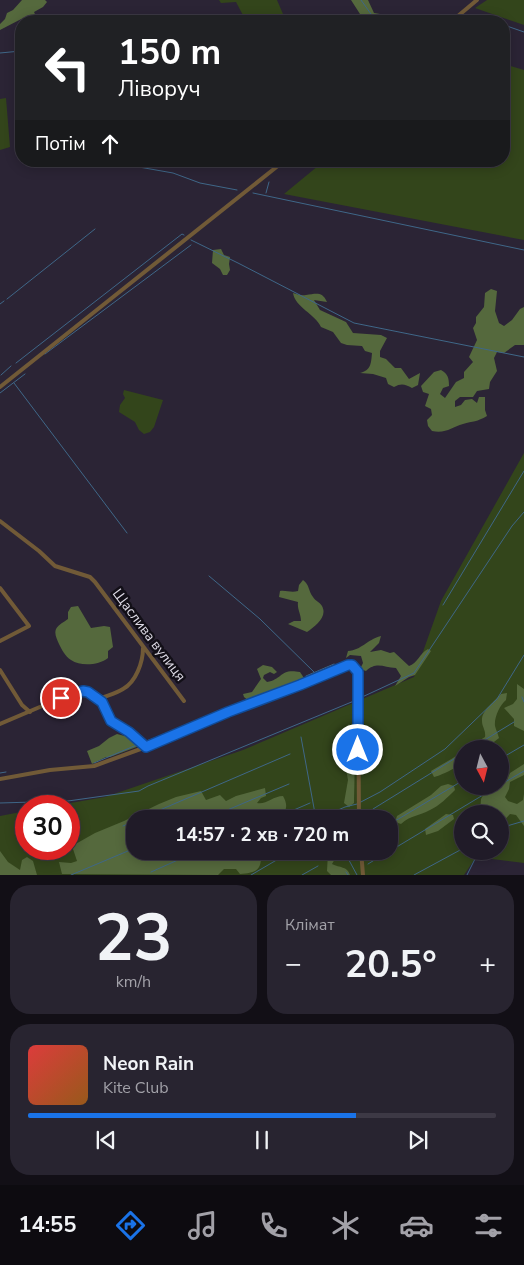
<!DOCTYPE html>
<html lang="uk">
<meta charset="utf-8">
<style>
:root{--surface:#201b28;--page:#282430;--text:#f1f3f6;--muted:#a2a1a8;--line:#3d3945;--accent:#1a73e8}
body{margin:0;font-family:"Nunito Sans",sans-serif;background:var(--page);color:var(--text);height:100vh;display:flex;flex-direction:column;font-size:19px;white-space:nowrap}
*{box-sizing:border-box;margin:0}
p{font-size:16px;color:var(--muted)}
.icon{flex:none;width:28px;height:28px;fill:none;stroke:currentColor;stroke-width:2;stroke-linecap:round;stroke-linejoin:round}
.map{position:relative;height:875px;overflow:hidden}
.side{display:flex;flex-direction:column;gap:10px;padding:10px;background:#120f16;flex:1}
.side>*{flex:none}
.top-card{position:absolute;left:15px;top:15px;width:495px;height:152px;border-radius:20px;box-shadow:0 2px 12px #0003,0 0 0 1px var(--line);background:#202124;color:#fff;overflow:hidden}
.needle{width:32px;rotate:173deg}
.buttons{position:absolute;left:454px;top:740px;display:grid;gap:10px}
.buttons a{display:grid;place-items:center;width:55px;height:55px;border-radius:50%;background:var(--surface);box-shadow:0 2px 12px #0003,0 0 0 1px var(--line);font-size:25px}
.speed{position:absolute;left:15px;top:795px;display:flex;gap:10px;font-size:25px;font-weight:700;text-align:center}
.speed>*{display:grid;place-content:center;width:65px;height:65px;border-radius:50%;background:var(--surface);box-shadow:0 2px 12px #0003,0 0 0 1px var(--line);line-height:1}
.speed .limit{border:8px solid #d22;background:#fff;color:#111}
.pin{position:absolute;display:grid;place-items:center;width:42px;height:42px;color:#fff;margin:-21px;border:2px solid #fff;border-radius:50%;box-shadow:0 1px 5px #0007}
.me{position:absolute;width:55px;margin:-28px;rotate:0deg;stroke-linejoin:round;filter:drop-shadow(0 0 4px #0008)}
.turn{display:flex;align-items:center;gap:18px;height:105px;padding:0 20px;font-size:22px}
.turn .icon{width:65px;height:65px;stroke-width:2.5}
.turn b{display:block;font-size:35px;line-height:42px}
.then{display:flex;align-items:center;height:48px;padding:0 20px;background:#0003;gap:10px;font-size:19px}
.big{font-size:38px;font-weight:700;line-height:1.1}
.side .card{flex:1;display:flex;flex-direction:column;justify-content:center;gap:8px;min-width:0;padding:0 18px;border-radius:20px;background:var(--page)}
.side .dial{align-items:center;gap:0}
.dial b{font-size:65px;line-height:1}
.song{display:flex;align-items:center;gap:15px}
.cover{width:60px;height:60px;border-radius:8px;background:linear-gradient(135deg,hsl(0 70% 55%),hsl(30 70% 35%))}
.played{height:5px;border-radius:2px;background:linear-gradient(90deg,var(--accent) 70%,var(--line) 70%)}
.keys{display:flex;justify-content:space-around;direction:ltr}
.heat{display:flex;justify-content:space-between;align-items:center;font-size:28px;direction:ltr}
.side .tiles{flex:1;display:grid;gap:10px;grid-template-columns:1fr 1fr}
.card:last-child{grid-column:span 2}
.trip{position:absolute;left:126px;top:810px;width:272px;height:50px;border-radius:20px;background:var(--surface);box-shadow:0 2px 12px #0003,0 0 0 1px var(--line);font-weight:700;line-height:50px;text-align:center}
.tab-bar{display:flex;height:80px;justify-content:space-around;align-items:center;background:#0d0b10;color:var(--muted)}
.tab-bar .icon{width:35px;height:35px}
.tab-bar .current{color:var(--accent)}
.tab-bar b{font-size:22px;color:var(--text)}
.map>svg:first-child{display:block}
.green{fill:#33451b;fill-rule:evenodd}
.forest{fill:#55693d}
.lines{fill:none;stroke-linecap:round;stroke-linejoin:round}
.stream{stroke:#3f6788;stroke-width:1}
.minor{stroke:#715a37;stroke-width:4}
.route-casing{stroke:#114b97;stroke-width:12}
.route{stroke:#1a73e8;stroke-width:9}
.labels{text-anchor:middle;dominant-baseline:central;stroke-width:5;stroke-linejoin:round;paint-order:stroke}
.street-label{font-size:14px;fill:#dddae5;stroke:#120f17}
</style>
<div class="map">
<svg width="524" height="875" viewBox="0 0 524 875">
<rect width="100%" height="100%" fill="#2b2435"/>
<!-- green -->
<path class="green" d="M 219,0 L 277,0 L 283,14 L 262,21 L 246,21 L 236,2 L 221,3 Z
M 487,0 L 524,0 L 524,25 L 475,8 Z
M 504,64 L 524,70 L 524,240 L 284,194 L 324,161 L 504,161 Z
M 6,98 L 10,147 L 0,150 L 0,99 Z
M 124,390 L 163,400 L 154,427 L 150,432 L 144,434 L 139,430 L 135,422 L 119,412 L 120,405 L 125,398 L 123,394 Z
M 524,453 L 524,863 L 476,857 L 464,875 L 0,875 L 0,816 L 26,811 L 26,849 L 69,849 L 69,806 L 53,806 L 105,797 L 243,750 L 414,677 L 441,601 ZM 462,749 L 500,749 L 500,786 L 462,786 ZM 462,814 L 500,814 L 500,851 L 462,851 ZM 135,819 L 390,819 L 390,851 L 135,851 Z"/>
<!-- forest -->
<path class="forest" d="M 22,0 L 45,0 L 47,2 L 43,7 L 34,12 L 38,21 L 32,21 L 29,15 L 0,30 L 0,24 L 5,19 L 7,13 L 13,10 Z
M 351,0 L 368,0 L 374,13 L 398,17 L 411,16 L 416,21 L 361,21 L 360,14 Z
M 221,249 L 224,255 L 230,257 L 229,264 L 230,270 L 227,275 L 223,275 L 220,269 L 212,263 L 213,250 Z
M 491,289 L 497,291 L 495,311 L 499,323 L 504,326 L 512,320 L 520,309 L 524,307 L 524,345 L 515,345 L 504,353 L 497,352 L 494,358 L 497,371 L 490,382 L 489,389 L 477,391 L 473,397 L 460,397 L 455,401 L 455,407 L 461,405 L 465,400 L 472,399 L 477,403 L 479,397 L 485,397 L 485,410 L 487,416 C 477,422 473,421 463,424 C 452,427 446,434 432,431 L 428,426 L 427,420 L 432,415 L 431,409 L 425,406 L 429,394 L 423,392 L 421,386 L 434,372 L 441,370 C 448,374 449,378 449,386 L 443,388 L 440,394 L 445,398 L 456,382 L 464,378 L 464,372 L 473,362 L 469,357 L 477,340 L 473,328 L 476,323 L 476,317 L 484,307 L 485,293 Z
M 293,293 C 297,294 301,296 306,295 C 316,294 322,291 327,302 L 314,300 L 320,310 L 346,322 L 353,333 L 381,335 L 387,338 L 380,351 L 380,357 L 386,359 L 395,368 L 401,368 L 409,379 L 420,373 L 418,385 L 412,388 C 405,384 401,383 394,387 L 388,384 L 386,378 L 373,374 L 360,373 C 371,370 371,364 372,353 L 365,351 L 362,346 L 347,345 L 341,343 L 333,332 L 321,327 C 315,314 295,307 293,293 Z
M 303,580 C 310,585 308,591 313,597 C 315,601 320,602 322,606 C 328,617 315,626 307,632 L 288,624 L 294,621 L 301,621 C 301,614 297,609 298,602 L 279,597 L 280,591 C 286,590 291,593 298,591 L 299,585 Z
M 78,606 L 91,628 L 104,626 L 110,627 L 113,647 L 108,651 L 108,658 C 99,665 81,667 71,660 C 65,656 62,650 59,644 C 57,639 54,634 56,629 C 59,624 64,622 68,619 L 68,612 L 71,607 Z
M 381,636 L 379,643 L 370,652 L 381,650 L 390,653 L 394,652 L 409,666 C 417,664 420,653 428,649 L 431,651 L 415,675 L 409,677 L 395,686 L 401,676 L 396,668 C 384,668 377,661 366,671 L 360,669 L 363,663 L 361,656 L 350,655 L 346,658 L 348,651 C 362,650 366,640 381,636 Z
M 263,665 L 272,667 L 277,672 L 274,674 L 270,672 L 264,675 L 263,678 L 267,682 C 283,679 280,668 300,672 L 304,678 L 309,679 C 302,684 294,683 287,687 C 275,693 262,700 249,701 L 244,697 L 243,694 L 252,692 L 261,679 L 257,669 Z
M 517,684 L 524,689 L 524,731 L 514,726 L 514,719 L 504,708 L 513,704 L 517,699 Z
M 507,693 L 506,700 C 500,705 494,717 495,726 C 496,730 498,734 499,738 L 485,749 L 466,749 L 485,737 C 486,730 482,727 482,721 C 481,711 495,701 501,694 Z
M 349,724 C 357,734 354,789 354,803 L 349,807 L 344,803 L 348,780 L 341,742 L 342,735 Z
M 117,734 L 136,739 L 139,746 L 110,757 L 106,757 L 92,764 L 87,751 L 99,746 L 109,738 Z
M 462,751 L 462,763 C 458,767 440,776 434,777 L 431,771 L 453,758 Z
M 524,764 L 524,775 L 510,782 L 509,789 L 505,797 L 508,801 L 517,804 L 523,800 L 524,794 L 524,826 L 516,815 L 510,814 L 500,825 L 500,814 L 480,814 L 481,799 L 488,786 L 500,786 L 500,782 L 506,782 L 510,773 Z
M 448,784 L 454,786 L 455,790 C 448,797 439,806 430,810 C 419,816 411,815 401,824 L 395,822 L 397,816 L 431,795 L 441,786 Z
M 265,788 L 266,796 L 261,798 L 257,803 C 266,805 273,796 283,796 C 290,808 285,815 273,819 L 135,819 L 135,851 L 261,851 C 262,869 258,873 240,874 L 236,869 L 224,869 L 218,875 L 62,874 L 59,862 L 71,863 L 77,861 L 72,846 L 95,833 L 124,821 L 159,804 L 176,797 L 201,791 L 206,800 L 220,795 L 226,801 L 236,796 Z
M 446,814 L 453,815 L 454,819 L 438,831 L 426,835 L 425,829 Z
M 0,851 L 8,862 L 20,870 L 22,860 L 27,857 L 33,861 L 37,875 L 0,875 Z
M 336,851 L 336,857 L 332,864 C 340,868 347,866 350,875 L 331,875 L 327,871 L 328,852 Z"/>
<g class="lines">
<!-- stream -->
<path class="stream" d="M 361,0 L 376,21 L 415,19
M 431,18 L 447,18
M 366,21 L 375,21
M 455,21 L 456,21
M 504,25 L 524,32
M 0,53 L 21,51
M 105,161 L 173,173 L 200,183 L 237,190
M 271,162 L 272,161
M 253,193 L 524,250
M 266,193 L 269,182
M 191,240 L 238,263 L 354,323 L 524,357
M 7,299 L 95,229
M 0,304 L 4,301
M 45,354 L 191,245
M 16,363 L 182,234 L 184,235
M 1,375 L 11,366
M 14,383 L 127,533
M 0,393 L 25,374
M 209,576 L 260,619 L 315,673
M 443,605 L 524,471
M 306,676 L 334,664
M 522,697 L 524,702
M 360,698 L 414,673 L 512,526 L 524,512
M 301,737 L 316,819
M 144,742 L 188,725
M 470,749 L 514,722
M 500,759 L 524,745
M 94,763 L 139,744
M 0,773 L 6,772
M 500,785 L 524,771
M 0,803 L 68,801 L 139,791 L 148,786 L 354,701
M 373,809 L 462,754
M 324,816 L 345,807 L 357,804 L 380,792 L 445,749 L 497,699 L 524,655
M 139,819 L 290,754
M 206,819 L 289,784
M 273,819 L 310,803
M 390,824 L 462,781
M 123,826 L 135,821
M 500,828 L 524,821
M 344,851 L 357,875
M 390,851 L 498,786
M 368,864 L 389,851
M 151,872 L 198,851
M 346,872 L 348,875
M 71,875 L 135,848
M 251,875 L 292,851
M 302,875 L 318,866
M 414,875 L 462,849
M 467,875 L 479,851"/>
<!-- minor -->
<path class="minor" d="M 452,21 L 477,0
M 0,387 L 284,161
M 0,521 L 39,551 L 55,566 L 90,577 L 95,582 L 184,701
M 0,588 L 29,626 L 0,641
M 0,670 L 22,705 L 30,712
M 97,700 C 105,696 115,694 123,689 C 136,682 143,662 143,648
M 0,724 L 61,698 L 83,691 L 102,702 L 111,721 L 129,732 L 146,747
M 0,779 L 50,770 L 94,766 L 146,747 L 228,712 L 300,685 L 348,665 L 355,667 L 358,672 L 359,819
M 361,851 L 363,875"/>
</g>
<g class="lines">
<!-- route casing -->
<g class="route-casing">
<path id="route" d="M 61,698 L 83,691 L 88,692 L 102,702 L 111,721 L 129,732 L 146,747 L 228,712 L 300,685 L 348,665 L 352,665 L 358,672 L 358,750"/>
</g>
<!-- route -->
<use href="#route" class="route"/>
</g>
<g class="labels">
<!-- street labels -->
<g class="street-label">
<text transform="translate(149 635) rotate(53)">Щаслива вулиця</text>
</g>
</g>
</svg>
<div class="buttons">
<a><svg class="needle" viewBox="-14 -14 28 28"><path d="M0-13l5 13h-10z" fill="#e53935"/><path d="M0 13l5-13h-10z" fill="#a2a1a8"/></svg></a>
<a><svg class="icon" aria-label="search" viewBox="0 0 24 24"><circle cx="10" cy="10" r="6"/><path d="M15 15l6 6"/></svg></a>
</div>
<div class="speed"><div class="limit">30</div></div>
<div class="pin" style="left:61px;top:698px;background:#d93025"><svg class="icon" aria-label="arrive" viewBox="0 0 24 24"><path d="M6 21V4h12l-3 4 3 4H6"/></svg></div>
<svg class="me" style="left:358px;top:750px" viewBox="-20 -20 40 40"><circle r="17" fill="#1a73e8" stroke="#fff" stroke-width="3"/><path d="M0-11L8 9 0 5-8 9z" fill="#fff"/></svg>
<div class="trip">14:57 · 2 хв · 720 m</div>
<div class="top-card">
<div class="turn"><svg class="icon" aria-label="left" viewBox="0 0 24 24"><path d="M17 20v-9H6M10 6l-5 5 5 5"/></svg><div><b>150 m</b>Ліворуч</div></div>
<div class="then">Потім<svg class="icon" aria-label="ahead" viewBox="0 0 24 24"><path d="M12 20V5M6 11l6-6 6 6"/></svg></div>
</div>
</div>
<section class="side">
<div class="tiles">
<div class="card dial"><b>23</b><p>km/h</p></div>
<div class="card"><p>Клімат</p>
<div class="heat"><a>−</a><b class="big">20.5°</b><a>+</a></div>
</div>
<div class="card">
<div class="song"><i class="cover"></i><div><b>Neon Rain</b><p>Kite Club</p></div></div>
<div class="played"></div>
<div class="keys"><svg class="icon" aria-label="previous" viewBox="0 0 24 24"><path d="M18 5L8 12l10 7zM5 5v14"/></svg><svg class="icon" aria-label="pause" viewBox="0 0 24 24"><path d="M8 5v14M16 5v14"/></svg><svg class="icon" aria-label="next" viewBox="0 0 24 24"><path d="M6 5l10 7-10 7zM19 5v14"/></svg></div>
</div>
</div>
</section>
<nav class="tab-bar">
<b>14:55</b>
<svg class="icon current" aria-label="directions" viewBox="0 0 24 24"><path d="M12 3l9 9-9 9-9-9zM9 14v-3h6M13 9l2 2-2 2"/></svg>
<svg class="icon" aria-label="music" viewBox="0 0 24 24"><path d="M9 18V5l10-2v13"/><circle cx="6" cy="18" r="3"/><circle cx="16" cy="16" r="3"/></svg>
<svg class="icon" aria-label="phone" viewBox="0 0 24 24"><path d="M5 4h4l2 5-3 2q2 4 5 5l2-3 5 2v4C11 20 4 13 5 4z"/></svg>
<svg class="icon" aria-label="climate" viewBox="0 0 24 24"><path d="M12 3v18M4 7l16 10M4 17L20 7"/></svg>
<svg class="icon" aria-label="car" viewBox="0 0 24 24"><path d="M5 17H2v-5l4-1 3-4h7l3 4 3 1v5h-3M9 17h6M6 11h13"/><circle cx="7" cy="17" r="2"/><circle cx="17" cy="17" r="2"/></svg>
<svg class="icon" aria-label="filters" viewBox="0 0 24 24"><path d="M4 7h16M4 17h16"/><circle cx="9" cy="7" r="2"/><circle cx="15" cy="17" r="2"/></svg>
</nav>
